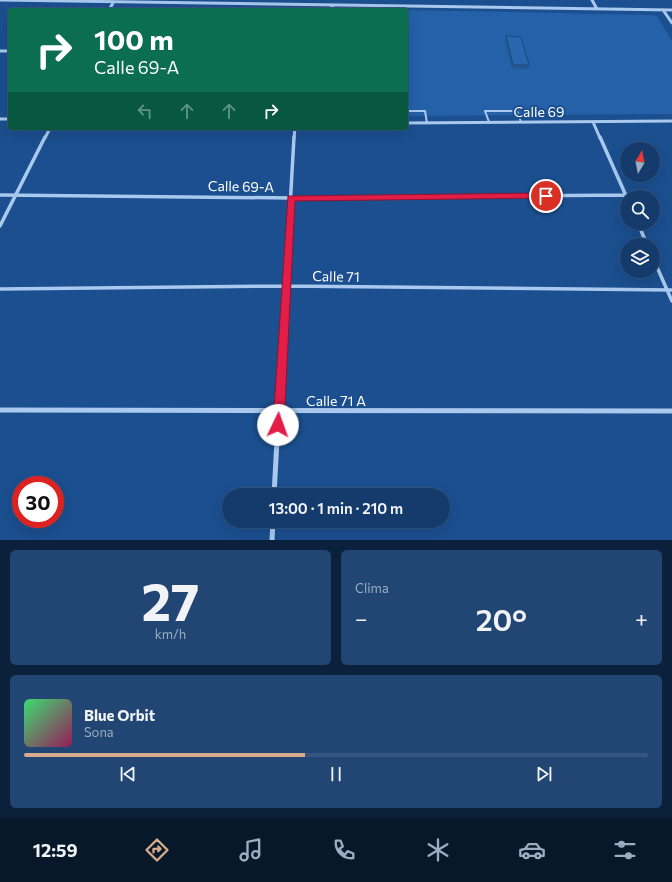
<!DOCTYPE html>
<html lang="es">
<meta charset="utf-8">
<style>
:root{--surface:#143b6b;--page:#214673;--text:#f1f3f6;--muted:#9dadc1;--line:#33557e;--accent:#d6ab8b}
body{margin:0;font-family:Commissioner,sans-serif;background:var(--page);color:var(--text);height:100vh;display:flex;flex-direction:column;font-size:15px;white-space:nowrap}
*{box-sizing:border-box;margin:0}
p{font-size:13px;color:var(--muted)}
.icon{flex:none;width:22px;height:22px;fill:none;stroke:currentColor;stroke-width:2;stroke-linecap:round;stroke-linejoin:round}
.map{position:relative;height:540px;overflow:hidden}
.side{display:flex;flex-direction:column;gap:10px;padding:10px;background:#0b203b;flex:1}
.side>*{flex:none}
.guide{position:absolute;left:8px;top:8px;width:400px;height:122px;border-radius:4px;box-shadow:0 4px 16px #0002,0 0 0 1px var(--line);background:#0b6e4f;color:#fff;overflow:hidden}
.needle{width:26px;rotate:10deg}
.controls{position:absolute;left:620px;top:142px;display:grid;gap:8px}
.controls a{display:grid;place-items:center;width:40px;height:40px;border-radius:50%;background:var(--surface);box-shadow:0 4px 16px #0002,0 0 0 1px var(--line);font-size:20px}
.speed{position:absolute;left:12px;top:476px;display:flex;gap:8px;font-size:20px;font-weight:700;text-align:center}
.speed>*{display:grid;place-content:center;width:52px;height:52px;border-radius:50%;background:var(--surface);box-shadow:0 4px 16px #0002,0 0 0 1px var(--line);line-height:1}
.speed .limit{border:6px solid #d22;background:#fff;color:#111}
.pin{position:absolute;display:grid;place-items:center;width:34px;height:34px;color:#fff;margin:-17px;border:2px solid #fff;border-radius:50%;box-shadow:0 1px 4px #0007}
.me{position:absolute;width:44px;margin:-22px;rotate:3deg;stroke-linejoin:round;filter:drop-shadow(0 0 3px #0008)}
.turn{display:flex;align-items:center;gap:14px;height:84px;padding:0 20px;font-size:18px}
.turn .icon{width:52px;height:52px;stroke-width:2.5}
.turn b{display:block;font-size:28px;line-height:34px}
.lanes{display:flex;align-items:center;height:38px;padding:0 20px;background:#0003;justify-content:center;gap:20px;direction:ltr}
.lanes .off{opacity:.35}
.big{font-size:30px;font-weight:600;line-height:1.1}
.side .widget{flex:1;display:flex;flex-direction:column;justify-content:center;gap:6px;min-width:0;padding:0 14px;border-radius:6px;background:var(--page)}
.side .dial{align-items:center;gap:0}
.dial b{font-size:52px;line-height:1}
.song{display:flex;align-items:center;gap:12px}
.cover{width:48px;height:48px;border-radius:6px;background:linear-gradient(135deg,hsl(140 70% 55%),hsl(330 70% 35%))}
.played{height:4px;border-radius:2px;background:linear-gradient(90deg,var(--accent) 45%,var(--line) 45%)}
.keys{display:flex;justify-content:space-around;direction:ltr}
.heat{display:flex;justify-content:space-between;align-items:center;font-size:22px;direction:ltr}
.side .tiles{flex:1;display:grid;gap:10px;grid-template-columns:1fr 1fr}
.widget:last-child{grid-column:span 2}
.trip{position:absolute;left:222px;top:488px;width:228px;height:40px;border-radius:20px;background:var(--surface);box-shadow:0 4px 16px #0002,0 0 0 1px var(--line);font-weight:600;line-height:40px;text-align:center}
.menu{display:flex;height:64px;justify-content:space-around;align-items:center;background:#08182b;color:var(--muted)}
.menu .icon{width:28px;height:28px}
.menu .selected{color:var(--accent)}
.menu b{font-size:18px;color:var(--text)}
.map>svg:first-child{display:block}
.green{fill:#2461a8}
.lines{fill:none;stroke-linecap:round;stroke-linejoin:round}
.service{stroke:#a9c9ee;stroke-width:2}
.minor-far2{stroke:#a9c9ee;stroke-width:3}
.minor-far1{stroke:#a9c9ee;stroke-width:3.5}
.minor{stroke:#a9c9ee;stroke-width:5}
.wall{fill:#245895}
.building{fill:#2a66ad;stroke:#1d4779}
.route{fill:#e11d48;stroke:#92132f}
.labels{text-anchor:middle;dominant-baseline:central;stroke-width:4;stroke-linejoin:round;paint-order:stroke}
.street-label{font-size:14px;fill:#fff;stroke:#1b4f8f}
</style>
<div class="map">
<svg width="672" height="540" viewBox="0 0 672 540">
<rect width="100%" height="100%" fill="#1b4f8f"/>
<!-- green -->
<path class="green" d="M 406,10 L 652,15 L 657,16 L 672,41 L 672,114 L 406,116 Z"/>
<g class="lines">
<!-- service -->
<path class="service" d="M 330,5 L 338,10
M 378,10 L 385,6
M 406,111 L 425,111 L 427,123
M 489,122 L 485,111 L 517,111 L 521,122"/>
<!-- minor-far2 -->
<path class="minor-far2" d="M 0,0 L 672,10
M 592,0 L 597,9
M 109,10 L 113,3
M 663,10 L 672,23
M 0,51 L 10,51
M 0,119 L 10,119
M 593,122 L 600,138
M 406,123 L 672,121
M 45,138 L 50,128
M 294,138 L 295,128"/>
<!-- minor-far1 -->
<path class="minor-far1" d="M 600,137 L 627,198
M 0,195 L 291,198 L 626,195
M 638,223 L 647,245
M 0,226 L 45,137
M 653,258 L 672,301
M 0,289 L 286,286 L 672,290
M 284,314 L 294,137"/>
<!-- minor -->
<path class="minor" d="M 0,410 L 672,411
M 274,495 L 284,313
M 272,540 L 273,521"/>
</g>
<!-- wall -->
<path class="wall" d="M 506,36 L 529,65 L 528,69 L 512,68 L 505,40 Z"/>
<!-- building -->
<path class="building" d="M 506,36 L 521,37 L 529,65 L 513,65 Z"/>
<!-- route -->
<path class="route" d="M 546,193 L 550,196 L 546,198 L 295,201 L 284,425 L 282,429 L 278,430 L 275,429 L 273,425 L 288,196 Z"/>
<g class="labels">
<!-- street labels -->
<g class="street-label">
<text x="539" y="111">Calle 69</text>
<text transform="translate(241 186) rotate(1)">Calle 69-A</text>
<text transform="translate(336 276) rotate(1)">Calle 71</text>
<text x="336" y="400">Calle 71 A</text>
</g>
</g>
</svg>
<div class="controls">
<a><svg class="needle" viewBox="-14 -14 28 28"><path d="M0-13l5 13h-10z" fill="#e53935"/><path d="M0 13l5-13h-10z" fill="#9dadc1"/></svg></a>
<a><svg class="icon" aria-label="search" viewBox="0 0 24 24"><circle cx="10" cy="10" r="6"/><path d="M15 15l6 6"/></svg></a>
<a><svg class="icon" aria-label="layers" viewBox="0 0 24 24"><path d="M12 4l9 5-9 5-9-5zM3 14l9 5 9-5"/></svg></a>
</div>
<div class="speed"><div class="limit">30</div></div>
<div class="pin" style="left:546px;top:196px;background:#d93025"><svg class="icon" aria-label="arrive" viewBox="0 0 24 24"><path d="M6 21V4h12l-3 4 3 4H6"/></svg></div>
<svg class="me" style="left:278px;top:425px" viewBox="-20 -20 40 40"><circle r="19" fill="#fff"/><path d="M0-13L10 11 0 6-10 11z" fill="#e11d48"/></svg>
<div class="trip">13:00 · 1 min · 210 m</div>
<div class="guide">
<div class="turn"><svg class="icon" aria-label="right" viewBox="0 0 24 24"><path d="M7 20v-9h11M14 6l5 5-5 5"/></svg><div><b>100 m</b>Calle 69-A</div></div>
<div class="lanes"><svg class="icon off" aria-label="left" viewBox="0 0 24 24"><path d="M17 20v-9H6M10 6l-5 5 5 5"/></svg><svg class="icon off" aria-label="ahead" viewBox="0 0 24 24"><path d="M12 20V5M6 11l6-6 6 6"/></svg><svg class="icon off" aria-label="ahead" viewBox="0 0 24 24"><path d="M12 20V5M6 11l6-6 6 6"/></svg><svg class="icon" aria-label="right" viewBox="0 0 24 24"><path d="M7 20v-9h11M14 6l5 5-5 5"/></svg></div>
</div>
</div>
<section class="side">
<div class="tiles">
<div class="widget dial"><b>27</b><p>km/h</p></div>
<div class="widget"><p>Clima</p>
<div class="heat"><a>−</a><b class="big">20°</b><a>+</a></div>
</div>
<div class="widget">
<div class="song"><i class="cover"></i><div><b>Blue Orbit</b><p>Sona</p></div></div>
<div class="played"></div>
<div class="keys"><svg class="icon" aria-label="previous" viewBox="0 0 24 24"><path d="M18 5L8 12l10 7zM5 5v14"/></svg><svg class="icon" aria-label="pause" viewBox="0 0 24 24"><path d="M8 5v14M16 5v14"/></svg><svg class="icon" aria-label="next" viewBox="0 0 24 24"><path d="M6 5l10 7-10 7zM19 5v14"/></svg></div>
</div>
</div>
</section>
<nav class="menu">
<b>12:59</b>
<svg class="icon selected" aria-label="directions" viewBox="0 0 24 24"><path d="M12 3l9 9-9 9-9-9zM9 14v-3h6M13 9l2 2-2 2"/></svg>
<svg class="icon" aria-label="music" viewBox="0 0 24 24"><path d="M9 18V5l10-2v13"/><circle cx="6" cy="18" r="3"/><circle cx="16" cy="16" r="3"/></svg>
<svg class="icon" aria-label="phone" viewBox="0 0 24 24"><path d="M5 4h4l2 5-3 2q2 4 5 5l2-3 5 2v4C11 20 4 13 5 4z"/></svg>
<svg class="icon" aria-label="climate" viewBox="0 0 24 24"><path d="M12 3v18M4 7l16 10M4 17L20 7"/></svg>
<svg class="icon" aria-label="car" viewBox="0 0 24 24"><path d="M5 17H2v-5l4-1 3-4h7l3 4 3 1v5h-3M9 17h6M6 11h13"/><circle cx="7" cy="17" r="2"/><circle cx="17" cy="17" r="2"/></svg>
<svg class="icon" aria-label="filters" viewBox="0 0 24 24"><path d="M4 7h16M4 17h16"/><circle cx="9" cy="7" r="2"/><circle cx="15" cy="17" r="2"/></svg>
</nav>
